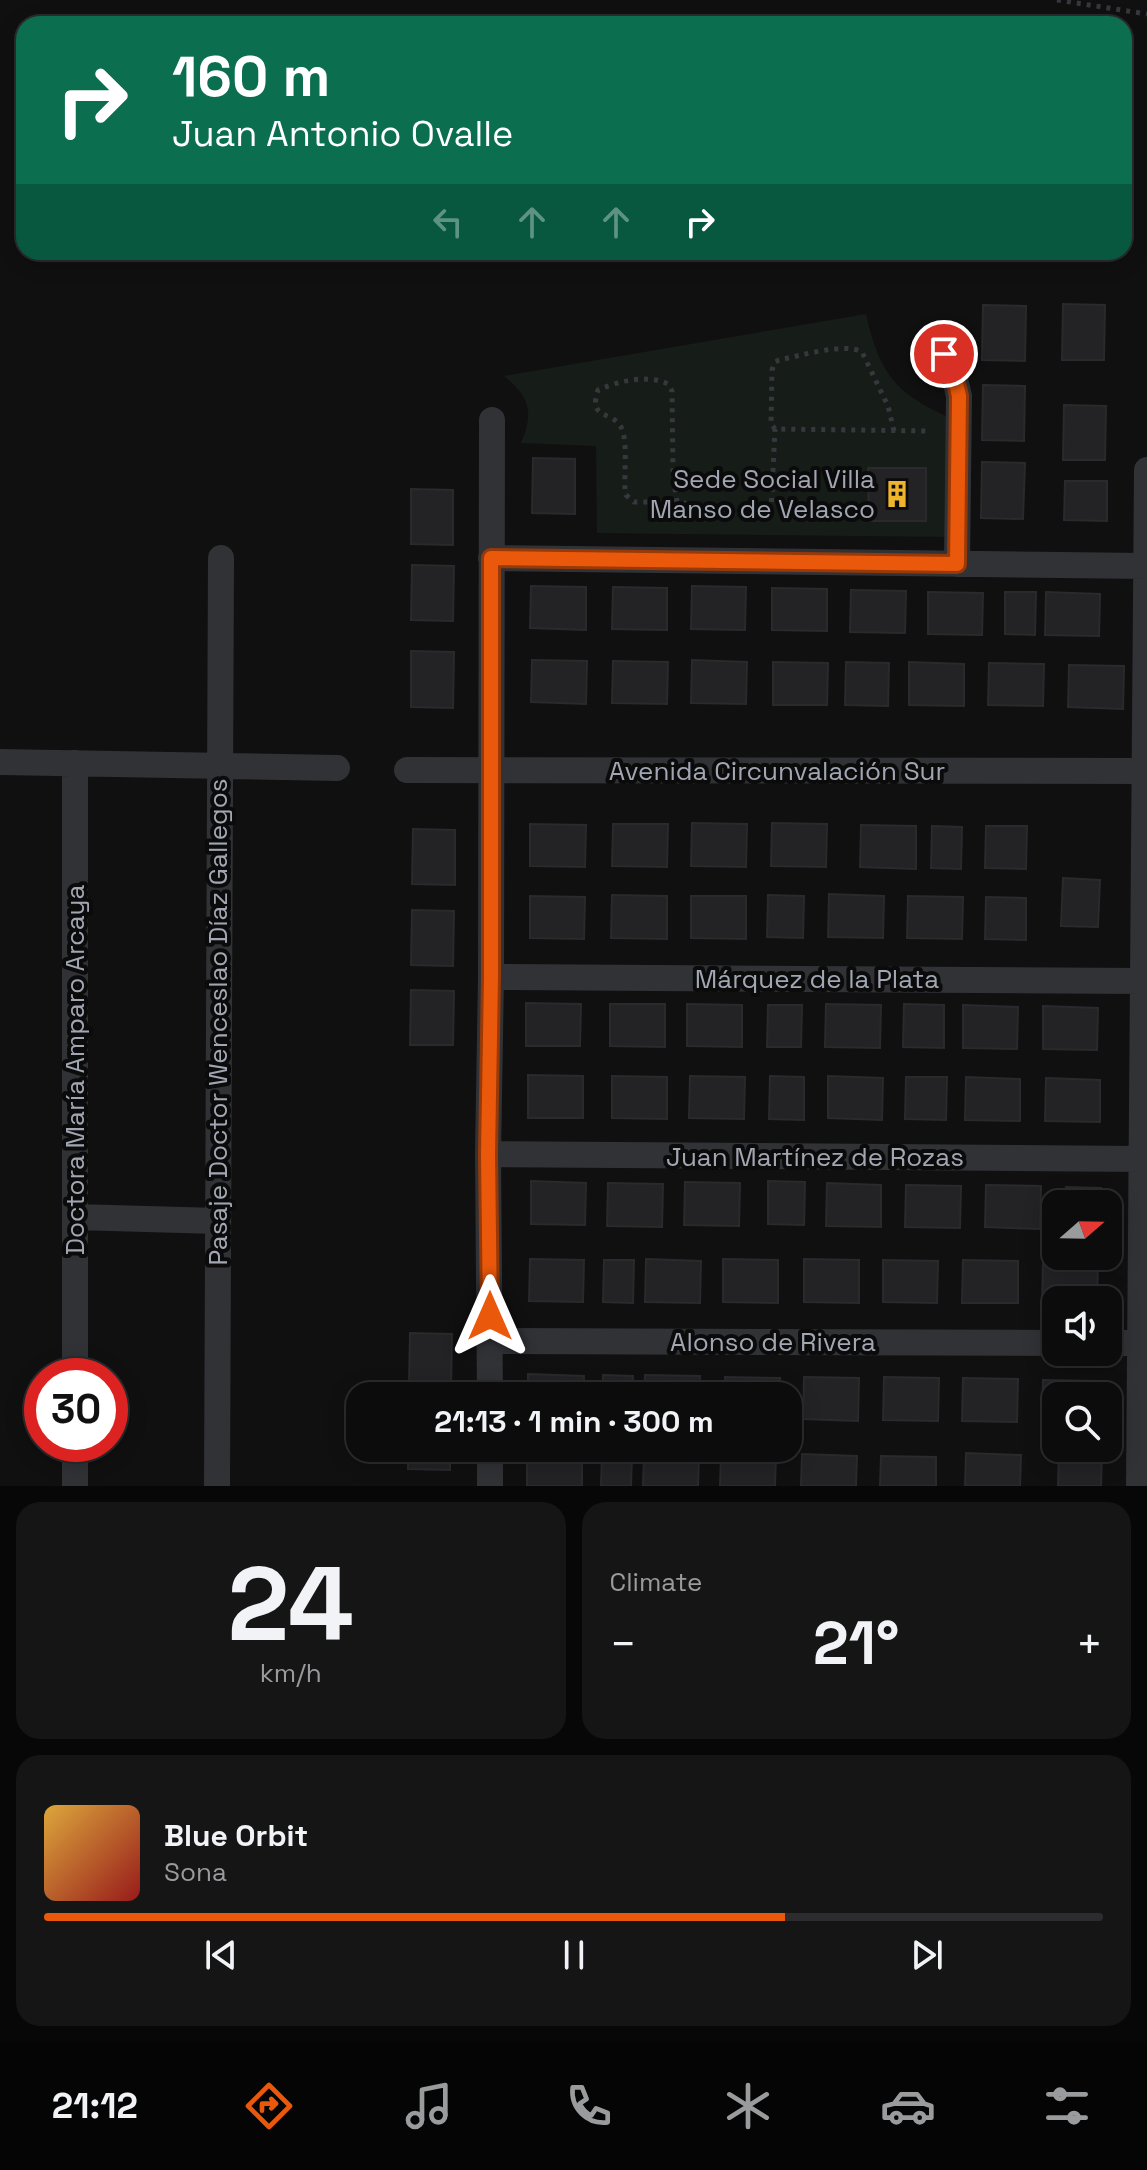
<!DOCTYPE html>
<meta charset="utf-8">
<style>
:root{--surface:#0c0c0d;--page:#151516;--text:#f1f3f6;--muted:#9a9b9d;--line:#2c2c2e;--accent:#ea580c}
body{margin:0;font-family:"Space Grotesk",sans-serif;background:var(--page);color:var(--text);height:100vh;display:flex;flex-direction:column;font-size:30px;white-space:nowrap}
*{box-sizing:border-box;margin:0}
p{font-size:26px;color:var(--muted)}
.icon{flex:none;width:44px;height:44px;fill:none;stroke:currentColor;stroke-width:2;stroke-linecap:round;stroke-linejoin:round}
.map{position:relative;height:1486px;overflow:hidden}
.sheet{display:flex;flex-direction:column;gap:16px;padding:16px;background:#070707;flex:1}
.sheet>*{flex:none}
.top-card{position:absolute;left:16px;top:16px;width:1116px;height:244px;border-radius:24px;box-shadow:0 4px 20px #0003,0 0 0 2px var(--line);background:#0b6e4f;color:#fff;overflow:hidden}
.needle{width:52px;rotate:70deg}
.buttons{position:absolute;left:1042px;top:1190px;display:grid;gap:16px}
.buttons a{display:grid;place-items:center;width:80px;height:80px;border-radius:16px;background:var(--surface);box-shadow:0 4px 20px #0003,0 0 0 2px var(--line);font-size:40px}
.speed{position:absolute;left:24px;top:1358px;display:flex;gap:16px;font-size:40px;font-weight:700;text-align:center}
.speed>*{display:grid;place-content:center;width:104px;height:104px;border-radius:50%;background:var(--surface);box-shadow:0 4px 20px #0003,0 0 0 2px var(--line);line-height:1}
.speed .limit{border:12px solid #d22;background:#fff;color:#111}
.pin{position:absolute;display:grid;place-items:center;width:68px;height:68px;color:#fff;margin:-34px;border:4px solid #fff;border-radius:50%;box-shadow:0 2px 8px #0007}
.me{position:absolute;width:88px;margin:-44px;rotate:0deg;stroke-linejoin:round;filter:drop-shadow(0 0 6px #0008)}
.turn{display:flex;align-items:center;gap:28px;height:168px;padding:0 24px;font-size:36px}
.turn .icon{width:104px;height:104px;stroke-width:2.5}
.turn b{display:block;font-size:56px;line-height:68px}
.lanes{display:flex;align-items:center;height:76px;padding:0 24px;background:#0003;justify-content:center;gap:40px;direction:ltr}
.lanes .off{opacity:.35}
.big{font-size:60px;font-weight:800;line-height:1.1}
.sheet .card{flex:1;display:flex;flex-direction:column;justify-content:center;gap:12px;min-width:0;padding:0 28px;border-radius:24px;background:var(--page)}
.sheet .dial{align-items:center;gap:0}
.dial b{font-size:104px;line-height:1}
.song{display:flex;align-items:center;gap:24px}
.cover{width:96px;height:96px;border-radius:12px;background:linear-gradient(135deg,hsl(40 70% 55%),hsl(0 70% 35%))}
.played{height:8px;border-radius:4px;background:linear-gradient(90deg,var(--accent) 70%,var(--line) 70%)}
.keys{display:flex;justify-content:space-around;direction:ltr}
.heat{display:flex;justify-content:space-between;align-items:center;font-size:44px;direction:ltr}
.sheet .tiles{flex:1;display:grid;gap:16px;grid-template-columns:1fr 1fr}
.card:last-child{grid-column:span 2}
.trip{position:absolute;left:346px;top:1382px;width:456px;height:80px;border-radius:24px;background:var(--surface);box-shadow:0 4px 20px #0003,0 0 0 2px var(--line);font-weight:800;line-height:80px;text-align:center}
.tab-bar{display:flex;height:128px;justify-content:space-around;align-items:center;background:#050505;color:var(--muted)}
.tab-bar .icon{width:56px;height:56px}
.tab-bar .active{color:var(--accent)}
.tab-bar b{font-size:36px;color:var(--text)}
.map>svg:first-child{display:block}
.green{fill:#161c17}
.building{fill:#232325;stroke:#2a2a2d;stroke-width:2}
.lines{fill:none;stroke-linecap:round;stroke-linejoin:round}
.path{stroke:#37383d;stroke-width:5;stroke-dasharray:4 6;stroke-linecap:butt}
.street{stroke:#313236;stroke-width:26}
.route-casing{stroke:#983908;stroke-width:20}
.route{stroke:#ea580c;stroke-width:14}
.labels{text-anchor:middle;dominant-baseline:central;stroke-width:8;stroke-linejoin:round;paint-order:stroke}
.poi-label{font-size:26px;fill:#a1a6b2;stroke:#0b0b0c;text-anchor:end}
.street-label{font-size:26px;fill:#a1a6b2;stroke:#0b0b0c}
</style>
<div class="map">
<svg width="1147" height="1486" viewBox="0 0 1147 1486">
<rect width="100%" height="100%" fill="#101011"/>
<!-- green -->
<path class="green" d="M 866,314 C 880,374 894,392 950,418 L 948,537 L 597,533 L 596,446 L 521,443 C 534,413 530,397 504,376 Z"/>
<!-- building -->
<path class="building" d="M 1063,304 L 1105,305 L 1104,360 L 1062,360 Z
M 983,305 L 1026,306 L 1025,361 L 982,360 Z
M 983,385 L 1025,386 L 1024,441 L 982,440 Z
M 1064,405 L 1106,406 L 1105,460 L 1063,460 Z
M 533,458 L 575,459 L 575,514 L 532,513 Z
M 982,462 L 1025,463 L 1023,519 L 981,518 Z
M 868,468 L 926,468 L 926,521 L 869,521 Z
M 1065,481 L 1107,481 L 1107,521 L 1064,520 Z
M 411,489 L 453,490 L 453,545 L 411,544 Z
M 412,565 L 454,566 L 453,621 L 411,620 Z
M 531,586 L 586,587 L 586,630 L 530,628 Z
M 692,586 L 746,587 L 745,630 L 691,629 Z
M 613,587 L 667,588 L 667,630 L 612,629 Z
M 772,588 L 827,589 L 827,631 L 772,630 Z
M 851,590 L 906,591 L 905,633 L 850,632 Z
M 928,592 L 983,593 L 982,635 L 928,634 Z
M 1005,592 L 1036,592 L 1035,635 L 1005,634 Z
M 1046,592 L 1100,594 L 1099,636 L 1045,635 Z
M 411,651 L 454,652 L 453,708 L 411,707 Z
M 532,660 L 587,661 L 586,704 L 531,702 Z
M 692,660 L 747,662 L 746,704 L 691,703 Z
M 613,661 L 668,662 L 667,704 L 612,703 Z
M 773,662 L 828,663 L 827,705 L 773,705 Z
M 846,662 L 889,663 L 888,706 L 845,705 Z
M 909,662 L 964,664 L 964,706 L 909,705 Z
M 989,663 L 1044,664 L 1043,706 L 988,705 Z
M 1069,665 L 1124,666 L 1123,709 L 1068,707 Z
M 692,823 L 747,824 L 746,867 L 691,866 Z
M 772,823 L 827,824 L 826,867 L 771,866 Z
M 530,824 L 586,825 L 585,867 L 530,866 Z
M 613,824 L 668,824 L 667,867 L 612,866 Z
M 861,825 L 916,826 L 916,869 L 860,867 Z
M 932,826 L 962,827 L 961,869 L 931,868 Z
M 986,826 L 1027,826 L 1026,869 L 985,868 Z
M 413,829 L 455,830 L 455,885 L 412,884 Z
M 1063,878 L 1100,880 L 1098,927 L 1061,926 Z
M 829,894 L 884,896 L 883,938 L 828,937 Z
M 612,895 L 667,896 L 667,939 L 611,938 Z
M 768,895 L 804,896 L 803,938 L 767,937 Z
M 530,896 L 585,897 L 584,939 L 530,938 Z
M 691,896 L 746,896 L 746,939 L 691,938 Z
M 908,896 L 963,897 L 962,939 L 907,938 Z
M 986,897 L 1026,898 L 1026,940 L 985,939 Z
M 412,910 L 454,911 L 453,966 L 411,965 Z
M 411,990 L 454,991 L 453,1045 L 410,1045 Z
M 526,1003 L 581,1004 L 580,1046 L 526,1046 Z
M 610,1004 L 665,1004 L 665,1047 L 610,1046 Z
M 687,1004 L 742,1005 L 742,1047 L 687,1046 Z
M 826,1004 L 881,1005 L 880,1048 L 825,1047 Z
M 904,1004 L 944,1005 L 944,1048 L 903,1047 Z
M 768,1005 L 802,1005 L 801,1047 L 767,1047 Z
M 963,1005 L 1018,1007 L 1017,1049 L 963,1048 Z
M 1043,1006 L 1098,1008 L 1097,1050 L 1043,1049 Z
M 528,1075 L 583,1076 L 583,1118 L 528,1118 Z
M 612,1076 L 667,1077 L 667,1119 L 612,1118 Z
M 690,1076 L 745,1077 L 744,1119 L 689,1118 Z
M 770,1076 L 804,1077 L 804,1120 L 769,1119 Z
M 828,1076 L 883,1078 L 882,1120 L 828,1118 Z
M 906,1077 L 947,1077 L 946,1120 L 905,1119 Z
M 966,1077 L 1020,1079 L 1020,1121 L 965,1120 Z
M 1046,1078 L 1100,1080 L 1100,1122 L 1045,1121 Z
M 531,1181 L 586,1183 L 585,1225 L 531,1224 Z
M 768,1181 L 805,1182 L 804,1225 L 768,1224 Z
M 685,1182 L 740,1183 L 739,1226 L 684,1225 Z
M 608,1183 L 663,1184 L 662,1227 L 607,1226 Z
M 827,1183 L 881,1185 L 881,1227 L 826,1226 Z
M 906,1185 L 961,1186 L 960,1228 L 905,1227 Z
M 986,1185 L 1041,1186 L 1040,1229 L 985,1227 Z
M 1066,1187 L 1101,1188 L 1101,1204 L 1065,1204 Z
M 530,1259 L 584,1260 L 583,1302 L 529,1301 Z
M 646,1259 L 701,1261 L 700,1303 L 645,1302 Z
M 723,1259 L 778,1260 L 778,1303 L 723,1302 Z
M 804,1259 L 859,1260 L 859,1303 L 804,1302 Z
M 604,1260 L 634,1260 L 633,1303 L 603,1302 Z
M 883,1260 L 938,1261 L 937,1303 L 883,1302 Z
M 963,1260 L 1018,1261 L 1018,1303 L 962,1303 Z
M 1043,1262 L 1098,1263 L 1097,1300 L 1056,1300 L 1056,1305 L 1042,1304 Z
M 410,1333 L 452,1334 L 451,1389 L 409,1388 Z
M 528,1374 L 584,1376 L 583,1396 L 528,1396 Z
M 603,1375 L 633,1376 L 632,1396 L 602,1396 Z
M 645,1375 L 700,1376 L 699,1396 L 644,1396 Z
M 725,1377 L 780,1378 L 780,1396 L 725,1396 Z
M 804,1377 L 859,1378 L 858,1421 L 803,1419 Z
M 884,1377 L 939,1378 L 938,1421 L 883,1420 Z
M 963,1378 L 1018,1379 L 1017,1422 L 962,1421 Z
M 1043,1380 L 1098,1381 L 1098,1396 L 1056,1396 L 1056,1422 L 1042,1422 Z
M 408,1448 L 450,1448 L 450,1470 L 408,1469 Z
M 1059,1450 L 1102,1451 L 1101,1486 L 1058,1486 Z
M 966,1453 L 1021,1455 L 1020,1486 L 965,1486 Z
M 527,1454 L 582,1456 L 582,1486 L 527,1486 Z
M 721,1454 L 776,1455 L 775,1486 L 720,1486 Z
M 802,1454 L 857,1456 L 856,1486 L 801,1486 Z
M 602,1455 L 632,1456 L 631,1486 L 601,1486 Z
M 644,1455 L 699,1456 L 698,1486 L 643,1486 Z
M 881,1456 L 936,1457 L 936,1486 L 880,1486 Z"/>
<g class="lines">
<!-- path -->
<path class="path" d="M 1057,0 L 1147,14
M 894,431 L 888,406 L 862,352 C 846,342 799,356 779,360 L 775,362 L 772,370 L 771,424 L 775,429 L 930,431
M 677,502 L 673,474 L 672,391 L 668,384 C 647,374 619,381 598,390 C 588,420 611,410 621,427 C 628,439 624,475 625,490 L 626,495 L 634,502 L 682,502 L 714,514 L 771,512 L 775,429"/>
<!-- street -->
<path class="street" d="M 935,343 L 952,367 L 959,396 L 957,564
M 491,558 L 1146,566
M 0,762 L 337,768
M 407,770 L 1147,771
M 491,977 L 1143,981
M 488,1154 L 1142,1159
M 75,1217 L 218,1221
M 490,1341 L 1056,1343
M 1108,1343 L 1140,1343
M 75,1376 L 75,763
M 490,1396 L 488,1154 L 491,977 L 492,420
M 75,1486 L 75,1444
M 217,1486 L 221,558
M 490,1486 L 490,1448
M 1139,1486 L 1147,470"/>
</g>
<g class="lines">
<!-- route casing -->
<g class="route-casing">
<path id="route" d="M 490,1316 L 488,1154 L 491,977 L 491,558 L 957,564 L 959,396 L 952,367 L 944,354"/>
</g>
<!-- route -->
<use href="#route" class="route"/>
</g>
<!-- icons -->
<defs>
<g id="building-bare" transform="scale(2.16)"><path d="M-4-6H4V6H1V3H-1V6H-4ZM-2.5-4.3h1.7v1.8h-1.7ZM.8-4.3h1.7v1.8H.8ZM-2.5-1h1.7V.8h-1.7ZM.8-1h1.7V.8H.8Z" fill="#eeb42b" stroke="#0b0b0c" stroke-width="2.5" paint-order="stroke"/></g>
</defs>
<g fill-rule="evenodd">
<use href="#building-bare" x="897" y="494"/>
</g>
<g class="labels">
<!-- poi labels -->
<g class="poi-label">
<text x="875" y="479">Sede Social Villa<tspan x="875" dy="30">Manso de Velasco</tspan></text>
</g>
<!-- street labels -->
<g class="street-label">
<text x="777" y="771">Avenida Circunvalación Sur</text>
<text x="817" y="979">Márquez de la Plata</text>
<text transform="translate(218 1022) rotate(-90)">Pasaje Doctor Wenceslao Díaz Gallegos</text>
<text transform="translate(75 1070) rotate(-90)">Doctora María Amparo Arcaya</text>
<text x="815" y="1157">Juan Martínez de Rozas</text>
<text x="773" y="1342">Alonso de Rivera</text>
</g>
</g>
</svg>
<div class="buttons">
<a><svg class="needle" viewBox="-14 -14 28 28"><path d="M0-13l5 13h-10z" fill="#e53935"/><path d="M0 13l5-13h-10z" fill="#9a9b9d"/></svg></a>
<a><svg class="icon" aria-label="sound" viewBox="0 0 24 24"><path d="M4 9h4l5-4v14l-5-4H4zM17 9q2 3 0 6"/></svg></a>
<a><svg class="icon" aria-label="search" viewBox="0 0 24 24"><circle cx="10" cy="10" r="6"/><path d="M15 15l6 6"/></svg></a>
</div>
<div class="speed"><div class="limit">30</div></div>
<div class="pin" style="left:944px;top:354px;background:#d93025"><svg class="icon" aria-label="arrive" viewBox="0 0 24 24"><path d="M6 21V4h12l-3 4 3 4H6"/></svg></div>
<svg class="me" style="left:490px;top:1316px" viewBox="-20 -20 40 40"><path d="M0-17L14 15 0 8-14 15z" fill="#ea580c" stroke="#fff" stroke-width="4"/></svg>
<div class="trip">21:13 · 1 min · 300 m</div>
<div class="top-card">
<div class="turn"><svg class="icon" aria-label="right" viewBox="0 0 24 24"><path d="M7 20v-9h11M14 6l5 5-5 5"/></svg><div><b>160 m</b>Juan Antonio Ovalle</div></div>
<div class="lanes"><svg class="icon off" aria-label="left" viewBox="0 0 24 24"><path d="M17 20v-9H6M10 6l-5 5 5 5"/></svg><svg class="icon off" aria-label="ahead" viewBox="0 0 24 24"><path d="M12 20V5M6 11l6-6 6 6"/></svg><svg class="icon off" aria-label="ahead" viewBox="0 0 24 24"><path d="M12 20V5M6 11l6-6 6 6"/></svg><svg class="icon" aria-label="right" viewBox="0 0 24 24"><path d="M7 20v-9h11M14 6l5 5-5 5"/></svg></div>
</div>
</div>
<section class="sheet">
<div class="tiles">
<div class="card dial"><b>24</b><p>km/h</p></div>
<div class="card"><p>Climate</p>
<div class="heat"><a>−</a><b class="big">21°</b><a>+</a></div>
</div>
<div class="card">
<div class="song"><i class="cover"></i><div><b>Blue Orbit</b><p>Sona</p></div></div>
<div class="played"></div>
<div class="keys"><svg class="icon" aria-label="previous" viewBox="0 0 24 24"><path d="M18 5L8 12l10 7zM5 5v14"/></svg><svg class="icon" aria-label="pause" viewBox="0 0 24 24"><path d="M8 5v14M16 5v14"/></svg><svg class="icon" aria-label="next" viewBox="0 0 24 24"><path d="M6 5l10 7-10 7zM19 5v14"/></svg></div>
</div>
</div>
</section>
<nav class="tab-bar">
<b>21:12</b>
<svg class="icon active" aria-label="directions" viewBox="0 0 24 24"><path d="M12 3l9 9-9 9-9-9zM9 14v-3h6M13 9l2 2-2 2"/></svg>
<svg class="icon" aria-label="music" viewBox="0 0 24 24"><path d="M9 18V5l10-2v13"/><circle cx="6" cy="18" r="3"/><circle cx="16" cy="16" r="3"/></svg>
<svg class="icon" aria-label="phone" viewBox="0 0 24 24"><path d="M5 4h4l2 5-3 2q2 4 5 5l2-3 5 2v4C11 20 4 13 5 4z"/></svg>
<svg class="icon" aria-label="climate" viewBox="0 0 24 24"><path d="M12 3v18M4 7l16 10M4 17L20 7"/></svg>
<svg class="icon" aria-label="car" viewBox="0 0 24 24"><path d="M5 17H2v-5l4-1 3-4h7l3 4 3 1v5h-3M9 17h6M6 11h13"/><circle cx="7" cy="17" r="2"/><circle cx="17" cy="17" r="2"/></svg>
<svg class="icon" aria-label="filters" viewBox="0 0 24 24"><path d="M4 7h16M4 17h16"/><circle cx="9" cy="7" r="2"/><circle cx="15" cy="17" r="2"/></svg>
</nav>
